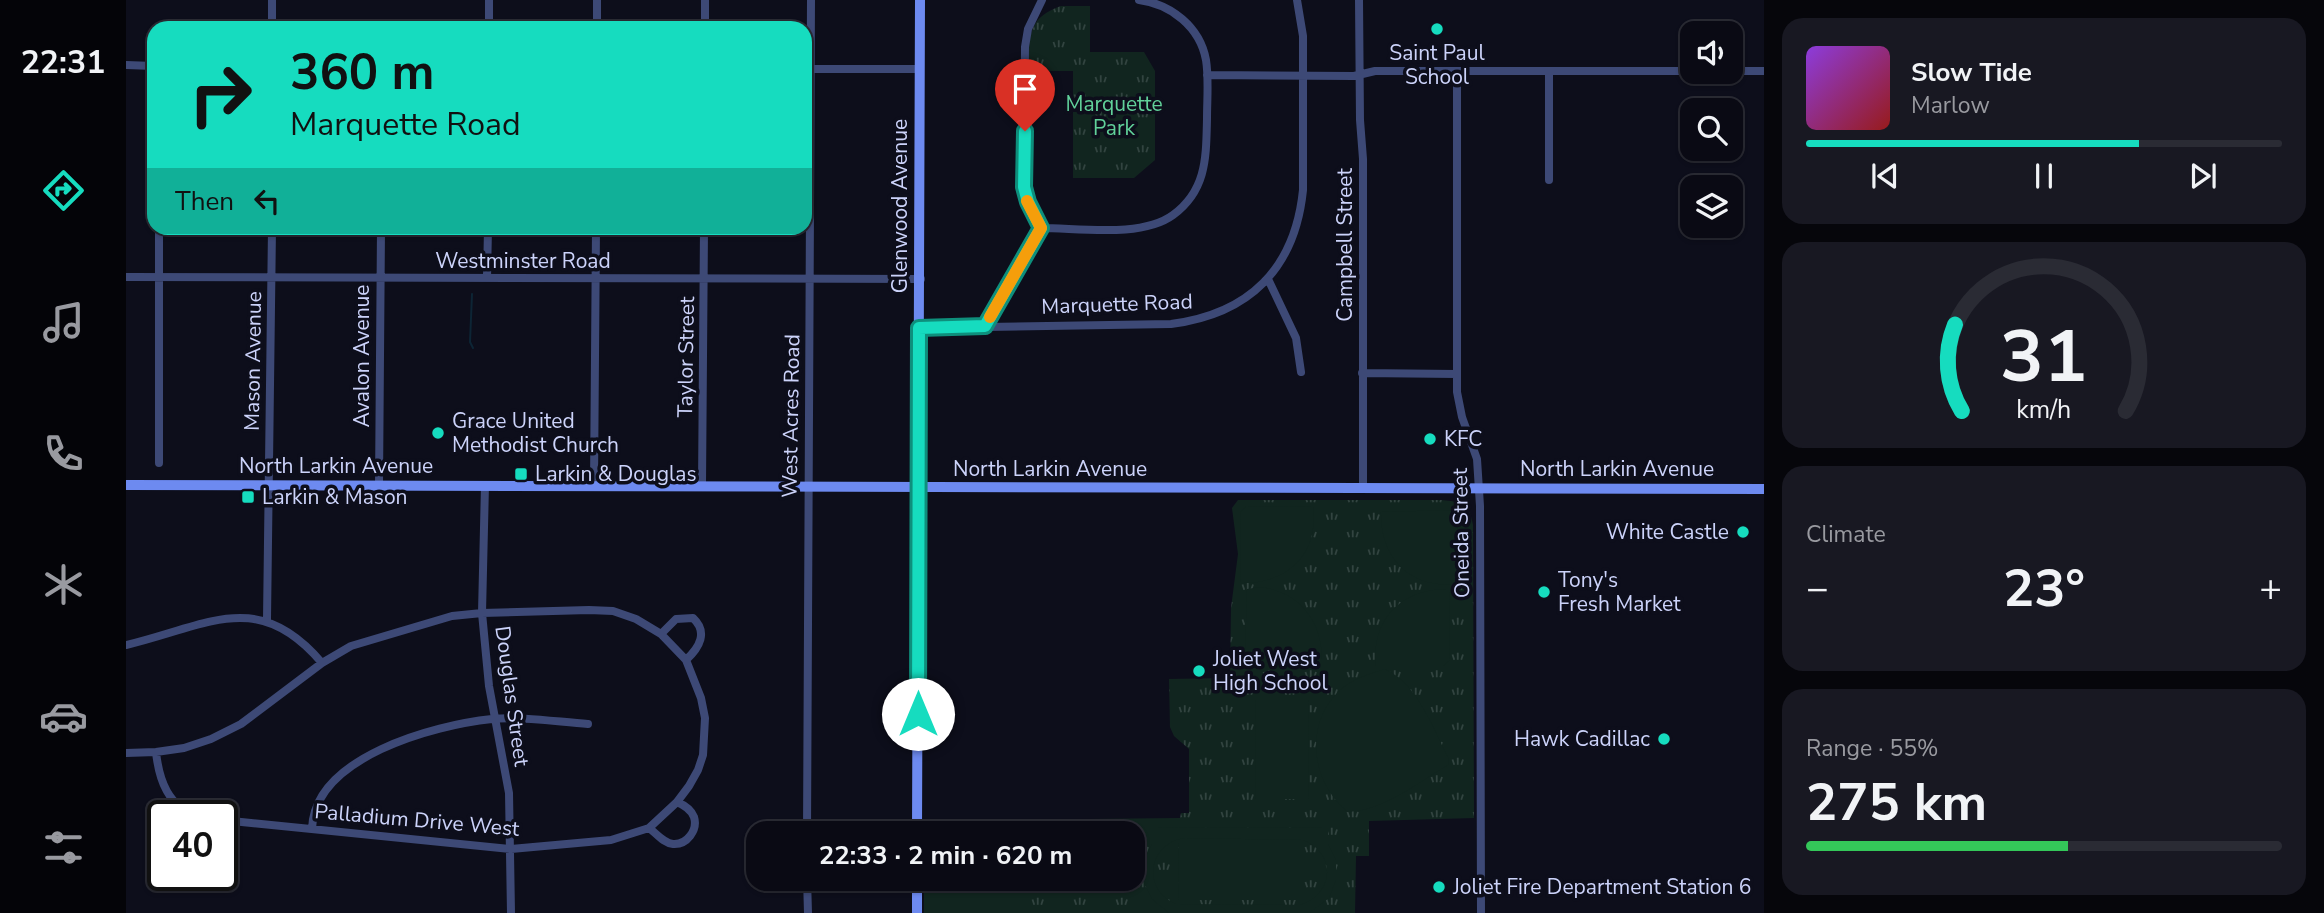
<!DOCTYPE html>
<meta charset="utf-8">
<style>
:root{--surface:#0a0a14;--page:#181822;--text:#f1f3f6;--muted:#999aa0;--line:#2a2b34;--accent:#16dcbf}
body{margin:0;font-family:"Nunito Sans",sans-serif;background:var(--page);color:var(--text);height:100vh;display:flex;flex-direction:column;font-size:26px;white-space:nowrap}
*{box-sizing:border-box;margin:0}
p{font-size:23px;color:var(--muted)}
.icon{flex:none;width:38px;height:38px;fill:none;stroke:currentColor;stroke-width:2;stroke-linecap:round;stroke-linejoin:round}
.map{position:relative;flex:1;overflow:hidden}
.side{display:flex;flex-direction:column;gap:18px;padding:18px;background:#06060b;width:560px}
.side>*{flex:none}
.hud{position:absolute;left:21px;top:21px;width:665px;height:214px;border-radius:21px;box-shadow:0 2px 5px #0004,0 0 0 2px var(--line);background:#16dcbf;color:#111;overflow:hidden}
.tools{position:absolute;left:1554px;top:21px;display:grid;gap:14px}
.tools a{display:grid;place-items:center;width:63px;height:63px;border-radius:14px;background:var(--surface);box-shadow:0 2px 5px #0004,0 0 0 2px var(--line);font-size:35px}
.speed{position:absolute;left:21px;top:800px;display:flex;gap:14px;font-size:35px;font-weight:700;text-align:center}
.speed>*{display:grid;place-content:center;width:91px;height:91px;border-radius:50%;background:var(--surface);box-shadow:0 2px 5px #0004,0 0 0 2px var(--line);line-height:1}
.speed .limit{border:4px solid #111;border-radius:10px;background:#fff;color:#111}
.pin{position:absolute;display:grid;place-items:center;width:60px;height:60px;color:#fff;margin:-72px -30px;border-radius:50% 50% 50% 0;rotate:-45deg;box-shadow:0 0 7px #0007}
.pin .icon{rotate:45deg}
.me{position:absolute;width:77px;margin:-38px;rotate:0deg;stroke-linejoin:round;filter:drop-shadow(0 0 5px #0008)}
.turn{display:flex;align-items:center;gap:24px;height:147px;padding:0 28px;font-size:32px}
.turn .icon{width:91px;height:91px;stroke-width:2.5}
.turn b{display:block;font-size:49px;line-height:60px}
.then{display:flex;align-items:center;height:66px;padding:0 28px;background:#0003;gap:14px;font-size:26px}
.big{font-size:52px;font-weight:700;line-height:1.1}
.side .widget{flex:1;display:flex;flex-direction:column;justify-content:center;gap:10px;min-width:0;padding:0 24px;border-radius:21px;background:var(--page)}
.side .dial{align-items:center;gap:0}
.dial svg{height:182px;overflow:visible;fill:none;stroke:var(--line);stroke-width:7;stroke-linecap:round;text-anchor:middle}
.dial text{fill:var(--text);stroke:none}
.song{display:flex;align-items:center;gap:21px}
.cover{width:84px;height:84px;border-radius:10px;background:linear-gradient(135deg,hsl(270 70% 55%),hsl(0 70% 35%))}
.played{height:7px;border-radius:4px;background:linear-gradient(90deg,var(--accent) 70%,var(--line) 70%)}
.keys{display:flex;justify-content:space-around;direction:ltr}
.heat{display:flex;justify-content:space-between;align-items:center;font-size:38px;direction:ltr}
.charge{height:10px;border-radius:5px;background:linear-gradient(90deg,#34c759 55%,var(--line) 0)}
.trip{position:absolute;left:620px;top:821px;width:399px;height:70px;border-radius:21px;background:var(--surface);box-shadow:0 2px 5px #0004,0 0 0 2px var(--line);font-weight:700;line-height:70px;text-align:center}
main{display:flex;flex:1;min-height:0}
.dock{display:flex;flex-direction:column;width:126px;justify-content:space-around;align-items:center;background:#040408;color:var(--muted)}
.dock .icon{width:49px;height:49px}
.dock .current{color:var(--accent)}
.dock b{font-size:32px;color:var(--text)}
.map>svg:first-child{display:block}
.grass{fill:url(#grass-tufts)}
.pitch{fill:#11251f;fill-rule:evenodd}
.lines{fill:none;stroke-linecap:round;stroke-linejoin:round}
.stream{stroke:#0d2535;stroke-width:2}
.street{stroke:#3d4976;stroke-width:8}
.secondary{stroke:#6d8af0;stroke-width:10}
.route-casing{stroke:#0e8f7c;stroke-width:18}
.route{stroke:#16dcbf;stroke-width:12}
.slow{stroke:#f59e0b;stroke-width:12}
.poi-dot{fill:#16dcbf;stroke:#0d0e1b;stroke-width:2.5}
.labels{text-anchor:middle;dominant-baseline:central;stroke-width:7;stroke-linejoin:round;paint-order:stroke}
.poi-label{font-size:21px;fill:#ccd3fa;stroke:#0d0e1b;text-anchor:start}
.park-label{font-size:21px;fill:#61d19a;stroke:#0d0e1b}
.street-label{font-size:21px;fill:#ccd3fa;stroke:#0d0e1b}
</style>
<main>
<nav class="dock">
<b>22:31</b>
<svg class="icon current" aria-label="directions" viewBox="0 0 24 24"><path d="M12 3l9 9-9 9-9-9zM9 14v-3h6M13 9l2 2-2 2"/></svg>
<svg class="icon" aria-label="music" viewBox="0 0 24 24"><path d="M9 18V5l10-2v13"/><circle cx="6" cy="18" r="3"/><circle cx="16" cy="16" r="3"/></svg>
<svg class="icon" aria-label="phone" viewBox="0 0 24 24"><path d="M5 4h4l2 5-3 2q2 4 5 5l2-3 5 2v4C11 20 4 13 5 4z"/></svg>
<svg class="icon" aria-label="climate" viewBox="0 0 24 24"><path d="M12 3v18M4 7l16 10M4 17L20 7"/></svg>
<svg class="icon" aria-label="car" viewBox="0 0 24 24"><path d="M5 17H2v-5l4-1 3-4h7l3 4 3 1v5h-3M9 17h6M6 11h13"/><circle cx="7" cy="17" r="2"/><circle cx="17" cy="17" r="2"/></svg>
<svg class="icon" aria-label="filters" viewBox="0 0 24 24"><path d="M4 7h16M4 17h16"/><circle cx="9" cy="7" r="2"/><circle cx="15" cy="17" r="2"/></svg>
</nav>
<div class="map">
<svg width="1638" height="913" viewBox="0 0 1638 913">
<defs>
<pattern id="grass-tufts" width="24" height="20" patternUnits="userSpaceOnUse" patternTransform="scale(1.75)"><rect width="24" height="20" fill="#11251f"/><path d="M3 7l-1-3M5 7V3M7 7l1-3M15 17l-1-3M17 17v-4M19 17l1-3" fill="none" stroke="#324440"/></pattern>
</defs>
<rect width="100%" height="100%" fill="#0d0e1b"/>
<!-- grass -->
<path class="grass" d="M 935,6 L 964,6 L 964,52 L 1018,52 L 1029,71 L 1029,160 L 1008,178 L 947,178 L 947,71 L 903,71 C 903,39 900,18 935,6 Z
M 1112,500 L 1315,500 C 1336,502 1343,502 1347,525 L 1348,818 L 1243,821 L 1243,856 L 1230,856 L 1229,913 L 798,913 L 798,879 L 1006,878 L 1006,833 L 963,833 L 963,819 L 1054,818 L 1055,813 L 1063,813 L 1063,749 L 1048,736 L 1044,727 L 1043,679 L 1104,678 L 1105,608 L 1112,554 L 1106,508 Z"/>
<!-- pitch -->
<path class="pitch" d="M 1120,506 L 1187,507 C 1193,554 1162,584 1115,583 L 1114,513 Z
M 1325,510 L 1332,517 L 1331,584 C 1284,589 1254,558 1255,512 Z
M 1135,587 C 1175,592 1197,623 1196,662 L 1126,663 L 1119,656 L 1121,589 Z
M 1323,589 L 1324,660 L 1317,666 L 1250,666 C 1245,619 1276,588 1323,589 Z
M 1259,669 C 1292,684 1307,729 1323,759 L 1322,765 C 1291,783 1259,810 1222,812 C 1186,784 1178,727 1211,693 C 1223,680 1243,674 1259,669 Z
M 1129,700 L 1182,700 L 1183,799 L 1130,799 Z
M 1026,827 L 1202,828 L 1202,844 L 1210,860 L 1210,880 L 1203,898 L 1183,913 L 1043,913 L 1026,899 L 1017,881 L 1017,862 L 1026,844 ZM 1059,838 L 1177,840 C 1211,853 1208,895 1174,905 L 1050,904 C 1015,890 1022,843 1059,838 Z
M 1053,843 L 1175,843 L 1175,900 L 1052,900 Z
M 809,879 L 888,879 L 888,913 L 809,913 Z"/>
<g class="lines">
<!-- stream -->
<path class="stream" d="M 346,294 L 344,342 L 347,348"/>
<!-- street -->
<path class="street" d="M 1233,0 L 1234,120 L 1237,159 L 1237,489
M 146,28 L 146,0
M 363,28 L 363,0
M 471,28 L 471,0
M 579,28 L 579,0
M 0,65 L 28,66
M 679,69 L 794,69
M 1331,71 L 1331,392 L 1336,417 L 1351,459 L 1354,506 L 1355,913
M 1605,71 L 1638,71
M 1081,75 L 1228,76 L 1249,71 L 1566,71
M 1423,180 L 1423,71
M 33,228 L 33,463
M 915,228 C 953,228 1016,238 1047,215 C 1081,190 1080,157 1081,119 C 1081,99 1083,79 1080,60 C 1074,27 1045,4 1013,0
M 915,228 L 902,202 L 898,187 L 899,47 L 902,29 L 916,0
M 0,277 L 795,279
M 361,278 L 362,228
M 1142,279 L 1170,338 L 1175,372
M 859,326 L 915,228
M 793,328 L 1045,324 C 1123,314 1169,269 1177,190 L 1177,36 L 1171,0
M 1236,373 L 1331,374
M 253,485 L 255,228
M 359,485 L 356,613 L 363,686 L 383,793 L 385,913
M 468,485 L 470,228
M 576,486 L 578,228
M 141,620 L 146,228
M 535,634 L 550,619 L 567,618 C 582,632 574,647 560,660
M 0,645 C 81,626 132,587 196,663
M 30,752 C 33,780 42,807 72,816
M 0,753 L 30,752 L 58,748 L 85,739 L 115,724 L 196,663 L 225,646 L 326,616 L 356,613 L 463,610 L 487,611 L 510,619 L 535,634 L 560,660 L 575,698 L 579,718 L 577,755 L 572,770 L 563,786 L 551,802 L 523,828 L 485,840 L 385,849 L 96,820
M 523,828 C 530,833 537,843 547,844 C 561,845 572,830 568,817 C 565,809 558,805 551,802
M 186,829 C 188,757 308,725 366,719 C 395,716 432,722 462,724
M 681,833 L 685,0
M 681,878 L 682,913"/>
<!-- secondary -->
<path class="secondary" d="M 0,485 L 1638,489
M 791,833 L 794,0
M 791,913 L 791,878"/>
</g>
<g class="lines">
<!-- route casing -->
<g class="route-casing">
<path id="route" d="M 792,714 L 793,328 L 859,326 L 915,228 L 902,202 L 898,187 L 899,131"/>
</g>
<!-- route -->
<use href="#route" class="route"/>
<!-- slow -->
<path class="slow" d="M 864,317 L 915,228 L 901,201"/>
</g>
<!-- markers -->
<g class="poi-dot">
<circle cx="1311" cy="29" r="7"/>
<circle cx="312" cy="433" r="7"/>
<circle cx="1304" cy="439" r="7"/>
<rect x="388" y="467" width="14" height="14" rx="3.5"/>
<rect x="115" y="490" width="14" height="14" rx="3.5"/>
<circle cx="1617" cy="532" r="7"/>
<circle cx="1418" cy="592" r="7"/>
<circle cx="1073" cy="671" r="7"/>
<circle cx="1538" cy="739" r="7"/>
<circle cx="1313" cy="887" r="7"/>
</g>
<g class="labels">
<!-- poi labels -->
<g class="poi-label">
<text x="1311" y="53" text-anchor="middle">Saint Paul<tspan x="1311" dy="24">School</tspan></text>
<text x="326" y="421">Grace United<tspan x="326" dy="24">Methodist Church</tspan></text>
<text x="1318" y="439">KFC</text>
<text x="409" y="474">Larkin &amp; Douglas</text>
<text x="136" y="497">Larkin &amp; Mason</text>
<text x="1603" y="532" text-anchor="end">White Castle</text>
<text x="1432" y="580">Tony's<tspan x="1432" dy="24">Fresh Market</tspan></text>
<text x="1087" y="659">Joliet West<tspan x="1087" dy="24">High School</tspan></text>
<text x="1524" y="739" text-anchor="end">Hawk Cadillac</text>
<text x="1327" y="887">Joliet Fire Department Station 6</text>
</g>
<!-- park labels -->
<g class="park-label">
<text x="988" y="104">Marquette<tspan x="988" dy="24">Park</tspan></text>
</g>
<!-- street labels -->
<g class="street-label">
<text transform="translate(774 206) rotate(-90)">Glenwood Avenue</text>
<text transform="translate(1219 245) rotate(-90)">Campbell Street</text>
<text x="397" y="261">Westminster Road</text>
<text transform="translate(991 304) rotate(-2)">Marquette Road</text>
<text transform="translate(236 356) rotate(-90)">Avalon Avenue</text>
<text transform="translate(560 357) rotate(-89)">Taylor Street</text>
<text transform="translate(127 361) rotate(-89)">Mason Avenue</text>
<text transform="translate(665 416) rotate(-89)">West Acres Road</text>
<text x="210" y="466">North Larkin Avenue</text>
<text x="924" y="469">North Larkin Avenue</text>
<text x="1491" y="469">North Larkin Avenue</text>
<text transform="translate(1335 533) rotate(-91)">Oneida Street</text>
<text transform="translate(386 696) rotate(82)">Douglas Street</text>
<text transform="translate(291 820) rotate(5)">Palladium Drive West</text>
</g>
</g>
</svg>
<div class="tools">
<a><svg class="icon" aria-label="sound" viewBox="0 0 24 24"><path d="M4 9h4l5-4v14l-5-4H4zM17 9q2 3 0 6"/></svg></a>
<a><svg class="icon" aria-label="search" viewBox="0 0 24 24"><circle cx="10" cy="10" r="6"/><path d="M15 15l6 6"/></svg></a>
<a><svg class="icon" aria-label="layers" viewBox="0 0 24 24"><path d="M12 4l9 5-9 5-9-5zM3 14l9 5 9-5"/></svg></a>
</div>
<div class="speed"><div class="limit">40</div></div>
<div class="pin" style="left:899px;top:131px;background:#d93025"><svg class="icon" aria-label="arrive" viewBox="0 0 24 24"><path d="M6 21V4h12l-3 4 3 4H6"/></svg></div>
<svg class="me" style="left:792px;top:714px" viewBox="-20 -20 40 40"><circle r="19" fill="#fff"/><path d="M0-13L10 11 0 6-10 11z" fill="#16dcbf"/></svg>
<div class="trip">22:33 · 2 min · 620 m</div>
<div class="hud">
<div class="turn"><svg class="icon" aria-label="right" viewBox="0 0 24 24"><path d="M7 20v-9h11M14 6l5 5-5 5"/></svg><div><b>360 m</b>Marquette Road</div></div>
<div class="then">Then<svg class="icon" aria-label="left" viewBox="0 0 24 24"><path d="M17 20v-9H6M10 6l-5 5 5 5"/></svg></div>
</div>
</div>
<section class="side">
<div class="widget">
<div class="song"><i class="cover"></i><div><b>Slow Tide</b><p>Marlow</p></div></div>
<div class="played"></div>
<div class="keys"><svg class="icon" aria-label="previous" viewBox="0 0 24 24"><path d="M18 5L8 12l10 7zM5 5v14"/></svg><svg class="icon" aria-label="pause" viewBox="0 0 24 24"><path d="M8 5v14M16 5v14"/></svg><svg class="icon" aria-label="next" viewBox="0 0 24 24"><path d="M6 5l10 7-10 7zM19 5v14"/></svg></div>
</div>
<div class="widget dial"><svg viewBox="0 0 100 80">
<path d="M14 69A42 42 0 1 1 86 69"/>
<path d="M14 69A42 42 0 0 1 11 31" stroke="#16dcbf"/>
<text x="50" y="56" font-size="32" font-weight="700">31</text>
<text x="50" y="72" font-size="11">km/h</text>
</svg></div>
<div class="widget"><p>Climate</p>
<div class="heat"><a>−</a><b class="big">23°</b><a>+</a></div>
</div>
<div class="widget"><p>Range · 55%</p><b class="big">275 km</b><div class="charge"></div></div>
</section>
</main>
